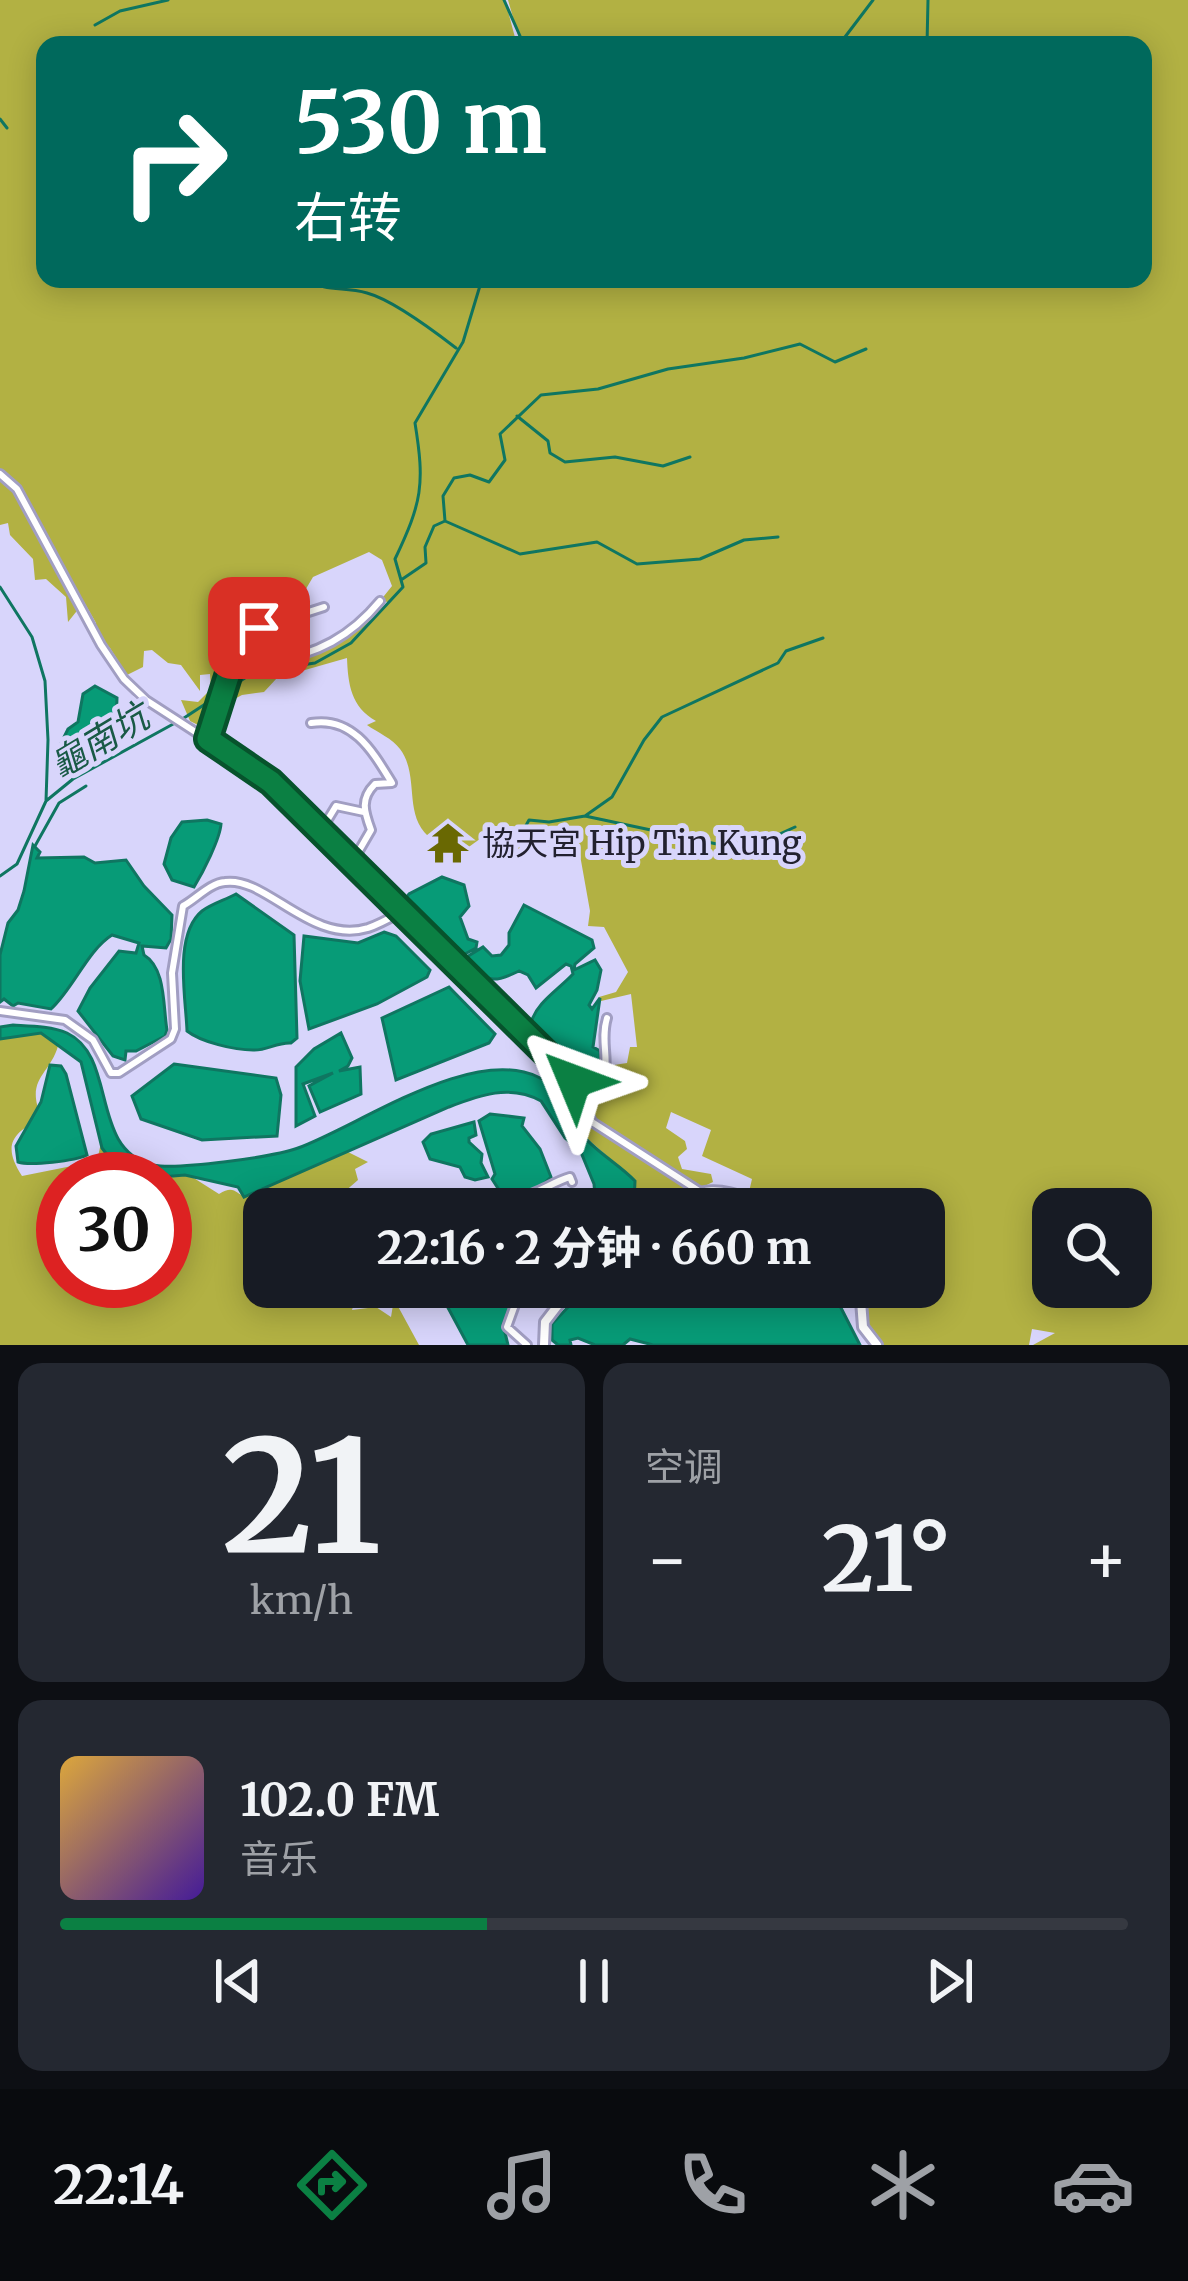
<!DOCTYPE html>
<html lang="zh">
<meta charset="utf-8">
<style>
:root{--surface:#171b24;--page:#242831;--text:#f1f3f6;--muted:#9ea1a6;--line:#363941;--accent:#0b8043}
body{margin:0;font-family:Merriweather,"Noto Sans SC",serif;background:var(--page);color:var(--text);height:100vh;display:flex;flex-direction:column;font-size:45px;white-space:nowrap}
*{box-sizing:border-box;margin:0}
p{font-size:39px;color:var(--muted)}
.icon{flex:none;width:66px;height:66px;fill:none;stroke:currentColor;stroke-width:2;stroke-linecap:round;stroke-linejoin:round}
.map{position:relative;height:1345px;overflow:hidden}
.drawer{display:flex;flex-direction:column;gap:18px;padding:18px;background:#0d0f14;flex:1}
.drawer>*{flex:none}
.banner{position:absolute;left:36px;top:36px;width:1116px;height:252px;border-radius:24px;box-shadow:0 6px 30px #0003;background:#00695c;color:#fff;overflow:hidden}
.controls{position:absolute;left:1032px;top:1188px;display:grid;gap:24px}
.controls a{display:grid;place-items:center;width:120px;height:120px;border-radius:24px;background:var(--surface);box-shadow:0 6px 30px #0003;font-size:60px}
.speed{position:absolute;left:36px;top:1152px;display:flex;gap:24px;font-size:60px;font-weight:700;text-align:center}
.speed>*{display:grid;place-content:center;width:156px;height:156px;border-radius:50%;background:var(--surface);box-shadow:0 6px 30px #0003;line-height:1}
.speed .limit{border:18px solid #d22;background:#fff;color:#111}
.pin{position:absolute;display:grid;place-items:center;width:102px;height:102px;color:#fff;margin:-51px;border-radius:24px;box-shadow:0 6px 18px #0006}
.me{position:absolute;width:132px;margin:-66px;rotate:314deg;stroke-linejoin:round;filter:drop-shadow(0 0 9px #0008)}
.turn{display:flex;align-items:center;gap:42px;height:252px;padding:0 60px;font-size:54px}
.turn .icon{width:156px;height:156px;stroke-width:2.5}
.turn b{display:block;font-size:84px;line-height:102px}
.big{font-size:90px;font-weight:700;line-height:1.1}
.drawer .tile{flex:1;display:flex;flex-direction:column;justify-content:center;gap:18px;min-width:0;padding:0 42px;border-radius:24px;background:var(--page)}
.drawer .dial{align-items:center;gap:0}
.dial b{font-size:156px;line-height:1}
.song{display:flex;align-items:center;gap:36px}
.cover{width:144px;height:144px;border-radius:18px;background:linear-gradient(135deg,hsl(40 70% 55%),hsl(260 70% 35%))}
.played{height:12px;border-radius:6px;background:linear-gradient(90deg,var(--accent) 40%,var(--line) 40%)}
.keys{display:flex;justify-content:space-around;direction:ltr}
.heat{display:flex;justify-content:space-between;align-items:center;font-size:66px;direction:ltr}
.drawer .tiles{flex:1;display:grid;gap:18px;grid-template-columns:1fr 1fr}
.tile:last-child{grid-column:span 2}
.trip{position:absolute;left:243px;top:1188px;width:702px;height:120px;border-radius:24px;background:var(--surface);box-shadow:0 6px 30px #0003;font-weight:700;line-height:120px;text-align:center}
.tabs{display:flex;height:192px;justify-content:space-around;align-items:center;background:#090b0e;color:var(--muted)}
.tabs .icon{width:84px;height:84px}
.tabs .active{color:var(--accent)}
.tabs b{font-size:54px;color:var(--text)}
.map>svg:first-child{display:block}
.green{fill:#b2b143;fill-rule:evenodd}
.water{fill:#079b77;stroke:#0f7661;stroke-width:3}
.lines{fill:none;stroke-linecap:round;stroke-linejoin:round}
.stream{stroke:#0f7661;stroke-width:3}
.minor-casing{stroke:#a19ec2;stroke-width:12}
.tertiary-casing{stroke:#a19ec2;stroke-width:14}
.minor{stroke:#fff;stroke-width:6}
.tertiary{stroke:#fff;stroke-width:8}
.route-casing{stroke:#07532c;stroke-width:30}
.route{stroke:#0b8043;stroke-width:21}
.labels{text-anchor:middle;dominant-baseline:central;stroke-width:10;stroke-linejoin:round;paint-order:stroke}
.poi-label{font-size:33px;fill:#22212f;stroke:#d8d5fb;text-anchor:start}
.water-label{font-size:36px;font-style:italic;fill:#195a46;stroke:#d8d5fb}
</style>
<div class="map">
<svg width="1188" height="1345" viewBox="0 0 1188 1345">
<rect width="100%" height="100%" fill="#d8d5fb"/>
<!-- green -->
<path class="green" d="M 0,0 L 505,0 L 517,45 L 45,45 L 45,279 L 1143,279 L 1143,45 L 521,45 L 508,0 L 1188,0 L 1188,1345 L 1033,1345 L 1055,1333 L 1032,1329 L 1029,1345 L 872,1345 L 863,1330 L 858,1287 L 924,1287 L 924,1209 L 762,1209 L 746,1205 L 752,1179 L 702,1156 L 711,1130 L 671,1112 L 666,1128 L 685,1141 L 687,1149 L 678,1157 L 682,1169 L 711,1174 L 713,1182 L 677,1199 L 680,1209 L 633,1209 L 635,1181 L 580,1132 L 566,1096 L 558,1089 L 573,1075 L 594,1077 L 601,1067 L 627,1063 L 630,1047 L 637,1047 L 631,994 L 601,1001 L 599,997 L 616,992 L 628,972 L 604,927 L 588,926 L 590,911 L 580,855 L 533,842 L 509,863 L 484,836 L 459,854 L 450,830 L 433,840 C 401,818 421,777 400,749 C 393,739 377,732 367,725 L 376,721 C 351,707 348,684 347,658 L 277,678 L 264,692 L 242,695 L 229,702 L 213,701 L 207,711 L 212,723 L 200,726 L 190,721 L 181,700 L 198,702 L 211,689 L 210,674 L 200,675 L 200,691 L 181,665 L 168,663 L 152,650 L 144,651 L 143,667 L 127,675 L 110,648 L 92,641 L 96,623 L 84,602 L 68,622 L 66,597 L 46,579 L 35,580 L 33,559 L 10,535 L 8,523 L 0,525 ZM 369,552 L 382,560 L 392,586 L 380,601 L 388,602 C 331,651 316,665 238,662 L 230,656 L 244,627 L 243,596 L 264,588 L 277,614 L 297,604 L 313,577 ZM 1053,1209 L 1131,1209 L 1131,1287 L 1053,1287 Z
M 38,1032 L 58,1046 C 50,1075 24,1079 42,1118 C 12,1133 2,1145 22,1176 L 97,1161 L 101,1143 C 106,1160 121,1173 137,1179 L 63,1179 L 63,1281 L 165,1281 L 165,1179 L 158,1179 L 189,1175 L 219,1194 C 235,1184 235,1195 246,1196 L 348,1152 L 368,1162 L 355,1169 L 358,1180 L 343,1193 L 340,1203 L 343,1209 L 264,1209 L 264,1287 L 378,1287 L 370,1302 L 357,1294 L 352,1310 L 376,1307 L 391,1317 L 394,1299 L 419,1345 L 0,1345 L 0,1039 Z"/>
<!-- water -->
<path class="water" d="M 95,686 L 117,698 C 116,737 112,742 82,763 L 65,760 L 60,745 L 68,729 L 78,722 L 83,694 Z
M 207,820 L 221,824 C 220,839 203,872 194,887 L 172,880 L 164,864 L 171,838 L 182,822 Z
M 33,845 L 40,852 L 37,858 L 84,857 L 95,863 L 126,860 L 144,886 L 172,915 L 171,939 L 166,948 L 142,946 L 144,955 C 166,968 163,1007 167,1030 L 165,1036 L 136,1051 L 126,1051 L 125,1060 L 113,1056 L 78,1011 L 90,988 L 119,951 L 136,953 L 139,943 L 112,935 C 88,950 73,989 51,1009 L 18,1003 L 13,1006 L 4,999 L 0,1002 L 0,955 L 8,923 L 18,910 L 24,891 Z
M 442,877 L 464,885 L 469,906 L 460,917 L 468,939 L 477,942 L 476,948 L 463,955 L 447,954 L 402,904 L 409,894 Z
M 236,894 L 294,935 L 297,1038 L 291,1043 C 277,1042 266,1051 253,1050 C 234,1050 201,1042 187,1031 C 186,999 173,935 202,911 C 211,904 225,900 236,894 Z
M 524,905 L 592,940 L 594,948 L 575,964 L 574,970 L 595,960 L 601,970 L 597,990 L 589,1005 L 592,1009 L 600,998 L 593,1047 L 600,1051 L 601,1067 L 593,1078 L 573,1075 L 556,1057 L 559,1051 L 540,1040 L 531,1023 C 536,1003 558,990 573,974 L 571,966 L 566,964 L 536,988 L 528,975 L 519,971 C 490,985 490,980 465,963 L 465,958 L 483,947 L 492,956 L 501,955 L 509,945 L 509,933 Z
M 384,932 L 396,936 L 430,970 L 427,977 L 377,1004 L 309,1029 L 300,981 L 304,936 L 358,943 Z
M 449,987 L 495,1034 L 489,1043 L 396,1080 L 382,1018 Z
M 13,1025 C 29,1026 51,1026 67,1033 C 118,1057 89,1150 153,1165 C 178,1170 273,1157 298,1148 C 359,1126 471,1045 538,1077 C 577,1095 562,1108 580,1132 C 594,1151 619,1164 635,1181 L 634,1203 L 630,1209 L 596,1209 L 594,1184 L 580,1150 L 565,1138 L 541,1101 C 510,1084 480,1095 449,1107 L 244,1197 L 238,1187 L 185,1175 L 137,1179 L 117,1168 L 102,1148 L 81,1062 L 41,1033 L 0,1039 L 0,1027 Z
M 341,1033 L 352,1058 L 348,1066 L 339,1071 L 360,1067 L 361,1094 L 320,1112 L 309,1086 L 333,1073 L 303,1084 L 315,1116 L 296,1126 L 296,1067 L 314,1049 Z
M 174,1064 L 276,1078 L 281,1095 L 277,1136 L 202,1140 L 141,1119 L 132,1096 Z
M 50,1065 L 61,1066 L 66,1074 L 87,1155 C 75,1161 30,1166 18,1162 L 16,1146 L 41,1102 Z
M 490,1114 L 524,1118 L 522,1126 L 540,1149 L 551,1177 L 538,1189 L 503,1196 L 492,1179 L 495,1174 L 479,1121 Z
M 474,1122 L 476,1135 L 469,1138 L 469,1142 L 482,1154 L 481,1163 L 488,1177 L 475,1180 L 465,1177 L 460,1167 L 430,1159 L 423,1142 L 431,1134 Z
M 432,1287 L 447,1287 L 452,1293 L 470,1299 L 494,1287 L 508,1295 L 511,1304 L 503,1324 L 508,1345 L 468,1345 L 446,1304 L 430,1290 Z
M 587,1287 L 822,1287 L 840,1306 L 860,1345 L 653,1345 L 630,1339 L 623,1345 L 595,1345 L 578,1338 L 570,1340 L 571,1345 L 558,1345 L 552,1340 L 552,1324 Z"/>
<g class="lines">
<!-- stream -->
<path class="stream" d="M 504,0 L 524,45
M 95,25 L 120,11 L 168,0
M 845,37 L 873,0
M 927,45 L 928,0
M 0,119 L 7,128
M 303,279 C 329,293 342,286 367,293 C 393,300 434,331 456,348
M 517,416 L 548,441 L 550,453 L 565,462 L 615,457 L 663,466 L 690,457
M 445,521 L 520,554 L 597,542 L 637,564 L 700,559 L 744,540 L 778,537
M 401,580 L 426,563 L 425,547 L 434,526 L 445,521 L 443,496 L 454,478 L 470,475 L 489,482 L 505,460 L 500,434 L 541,395 L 598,389 L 668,369 L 744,358 L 800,344 L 835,362 L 866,349
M 0,587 L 32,637 L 45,681 L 48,740 L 46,801 L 17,864 L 0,876
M 184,718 L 254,672 L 315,663 L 351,643 L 403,587 L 395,559 C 422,502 425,485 415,423 L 463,342 L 482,279
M 46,801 L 73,779 L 175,723
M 585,816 L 612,797 L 644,740 L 662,717 L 778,663 L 786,651 L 823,638
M 35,846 L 59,803 L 86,786
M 497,850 L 519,838 L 529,820 L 549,822 L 585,816 L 745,850 L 795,827"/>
<!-- minor casing -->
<g class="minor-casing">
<path id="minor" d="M 0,474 L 17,489 L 101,645 L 124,679 L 146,700 L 271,781 L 574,1081 L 592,1122 L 699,1191
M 243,639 L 271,661 C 317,655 351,636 380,601
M 311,723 C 353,716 373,752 392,783 L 375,784 C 360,799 364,811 371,830 L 353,861
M 208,739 L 242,638 L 259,628 L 324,607
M 322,829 L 336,806 L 364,812
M 0,1011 L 65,1020 L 93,1040 L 111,1073 L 119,1073 L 171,1039 L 175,1029 L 172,973 L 183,906 C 196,899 210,883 225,882 C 266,876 311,945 368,928 C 380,924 392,917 403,911
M 574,1081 L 595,1086 L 603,1080 C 610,1058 600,1041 607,1018
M 365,1205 L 369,1209
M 442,1209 C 471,1196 488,1203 517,1198 C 537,1195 552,1182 570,1177 L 572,1182
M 504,1287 L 516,1302 L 507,1327 L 527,1345"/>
</g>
<!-- tertiary casing -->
<g class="tertiary-casing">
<path id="tertiary" d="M 666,1209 C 717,1175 732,1198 784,1209
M 860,1287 L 863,1327 L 877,1345
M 544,1345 L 545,1322 L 572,1287"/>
</g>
<!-- minor -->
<use href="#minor" class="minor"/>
<!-- tertiary -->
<use href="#tertiary" class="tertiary"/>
</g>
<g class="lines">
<!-- route casing -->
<g class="route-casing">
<path id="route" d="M 259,628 L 242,638 L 238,645 L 208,739 L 271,782 L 574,1081"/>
</g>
<!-- route -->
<use href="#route" class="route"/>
</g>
<!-- icons -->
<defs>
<g id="temple-bare" transform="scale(3.24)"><path d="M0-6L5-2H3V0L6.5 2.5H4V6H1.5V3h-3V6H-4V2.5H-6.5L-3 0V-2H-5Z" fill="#696802" stroke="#d8d5fb" stroke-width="2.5" paint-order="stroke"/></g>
</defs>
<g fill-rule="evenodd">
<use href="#temple-bare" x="448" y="843"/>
</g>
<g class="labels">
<!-- poi labels -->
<g class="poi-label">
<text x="482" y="843">協天宮 Hip Tin Kung</text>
</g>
<!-- water labels -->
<g class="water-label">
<text transform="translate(99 741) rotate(-31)">龜南坑</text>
</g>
</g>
</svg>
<div class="controls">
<a><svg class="icon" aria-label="search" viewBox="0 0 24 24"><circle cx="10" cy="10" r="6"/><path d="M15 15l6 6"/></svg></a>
</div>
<div class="speed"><div class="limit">30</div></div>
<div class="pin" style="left:259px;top:628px;background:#d93025"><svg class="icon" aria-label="arrive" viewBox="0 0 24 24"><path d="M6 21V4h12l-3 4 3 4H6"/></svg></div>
<svg class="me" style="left:574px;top:1081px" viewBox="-20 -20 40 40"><path d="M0-17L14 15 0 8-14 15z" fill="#0b8043" stroke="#fff" stroke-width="4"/></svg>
<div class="trip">22:16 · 2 分钟 · 660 m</div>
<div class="banner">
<div class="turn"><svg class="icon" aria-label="right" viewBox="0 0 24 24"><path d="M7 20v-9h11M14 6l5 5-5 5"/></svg><div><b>530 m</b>右转</div></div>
</div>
</div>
<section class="drawer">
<div class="tiles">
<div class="tile dial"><b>21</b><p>km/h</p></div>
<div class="tile"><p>空调</p>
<div class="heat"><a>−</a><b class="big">21°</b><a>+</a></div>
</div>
<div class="tile">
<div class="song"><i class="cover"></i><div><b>102.0 FM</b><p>音乐</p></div></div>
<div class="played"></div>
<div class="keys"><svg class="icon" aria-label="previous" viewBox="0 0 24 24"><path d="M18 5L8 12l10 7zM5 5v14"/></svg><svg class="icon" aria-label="pause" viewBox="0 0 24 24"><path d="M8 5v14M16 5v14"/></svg><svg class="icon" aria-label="next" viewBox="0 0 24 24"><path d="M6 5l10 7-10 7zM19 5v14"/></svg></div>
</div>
</div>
</section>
<nav class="tabs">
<b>22:14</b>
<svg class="icon active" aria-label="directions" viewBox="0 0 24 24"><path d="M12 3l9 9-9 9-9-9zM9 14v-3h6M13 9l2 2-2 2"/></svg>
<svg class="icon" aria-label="music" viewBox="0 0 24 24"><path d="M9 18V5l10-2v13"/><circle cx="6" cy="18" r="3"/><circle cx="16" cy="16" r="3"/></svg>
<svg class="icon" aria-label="phone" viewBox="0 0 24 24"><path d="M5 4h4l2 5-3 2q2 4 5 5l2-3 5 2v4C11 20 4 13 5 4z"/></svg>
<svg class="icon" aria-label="climate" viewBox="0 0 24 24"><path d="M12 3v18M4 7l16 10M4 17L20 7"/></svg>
<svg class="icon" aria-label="car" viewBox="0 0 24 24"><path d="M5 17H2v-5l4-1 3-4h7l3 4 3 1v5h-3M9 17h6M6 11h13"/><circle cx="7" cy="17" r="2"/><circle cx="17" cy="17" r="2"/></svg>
</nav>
